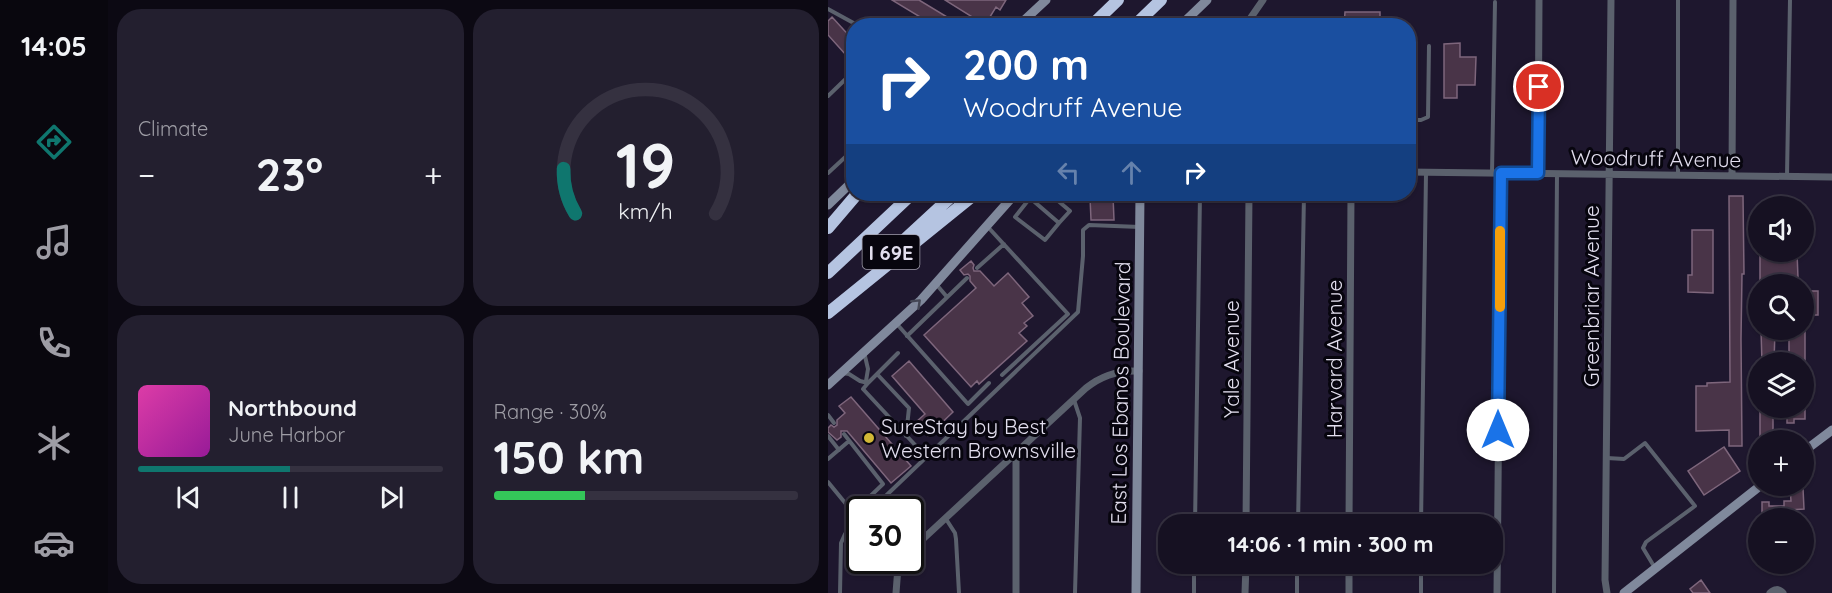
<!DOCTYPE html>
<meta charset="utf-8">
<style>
:root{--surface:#161122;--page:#231f2f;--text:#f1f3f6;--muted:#9e9da5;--line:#353140;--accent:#0f766e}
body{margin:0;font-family:Quicksand,sans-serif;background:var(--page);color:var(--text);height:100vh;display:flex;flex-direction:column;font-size:22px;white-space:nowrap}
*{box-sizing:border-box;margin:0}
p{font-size:20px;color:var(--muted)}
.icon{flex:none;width:33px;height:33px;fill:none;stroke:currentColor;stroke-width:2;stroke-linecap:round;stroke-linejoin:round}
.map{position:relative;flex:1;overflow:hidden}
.side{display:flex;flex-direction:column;gap:9px;padding:9px;background:#0c0913;width:720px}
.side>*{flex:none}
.top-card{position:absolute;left:18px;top:18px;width:570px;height:183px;border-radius:24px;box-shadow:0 2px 4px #0004,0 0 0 2px var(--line);background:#1a4fa0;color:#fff;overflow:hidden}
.tools{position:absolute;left:920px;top:196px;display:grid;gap:12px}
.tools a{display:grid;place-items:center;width:66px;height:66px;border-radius:50%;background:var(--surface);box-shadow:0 2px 4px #0004,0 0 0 2px var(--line);font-size:30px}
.speed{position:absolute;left:18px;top:496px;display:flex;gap:12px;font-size:30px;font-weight:700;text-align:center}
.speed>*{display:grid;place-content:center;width:78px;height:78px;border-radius:50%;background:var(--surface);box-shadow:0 2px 4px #0004,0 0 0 2px var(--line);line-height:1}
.speed .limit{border:3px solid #111;border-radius:9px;background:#fff;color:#111}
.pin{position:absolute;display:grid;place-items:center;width:51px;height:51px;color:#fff;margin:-26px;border:3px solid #fff;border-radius:50%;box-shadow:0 2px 6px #0007}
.me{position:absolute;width:66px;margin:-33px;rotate:0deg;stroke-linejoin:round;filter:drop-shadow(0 0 4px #0008)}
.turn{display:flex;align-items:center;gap:21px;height:126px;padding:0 18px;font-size:27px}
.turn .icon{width:78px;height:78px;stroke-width:2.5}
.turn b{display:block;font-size:42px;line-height:51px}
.lanes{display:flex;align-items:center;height:57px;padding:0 18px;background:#0003;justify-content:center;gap:30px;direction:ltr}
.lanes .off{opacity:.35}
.big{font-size:45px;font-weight:800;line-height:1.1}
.side .card{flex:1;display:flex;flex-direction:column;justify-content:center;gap:9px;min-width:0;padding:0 21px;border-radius:24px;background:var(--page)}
.side .dial{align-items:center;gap:0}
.dial svg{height:156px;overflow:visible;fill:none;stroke:var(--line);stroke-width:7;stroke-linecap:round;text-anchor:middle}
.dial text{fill:var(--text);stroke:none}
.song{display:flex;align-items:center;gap:18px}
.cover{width:72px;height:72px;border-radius:9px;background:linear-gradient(135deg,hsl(320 70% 55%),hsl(300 70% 35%))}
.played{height:6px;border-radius:3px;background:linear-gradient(90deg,var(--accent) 50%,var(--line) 50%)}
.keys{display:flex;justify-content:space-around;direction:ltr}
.heat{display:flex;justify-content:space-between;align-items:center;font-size:33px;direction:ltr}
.charge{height:9px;border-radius:4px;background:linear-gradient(90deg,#34c759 30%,var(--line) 0)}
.side .tiles{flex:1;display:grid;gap:9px;grid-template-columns:repeat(2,1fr)}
.trip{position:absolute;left:330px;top:514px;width:345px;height:60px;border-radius:24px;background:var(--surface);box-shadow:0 2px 4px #0004,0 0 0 2px var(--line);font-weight:800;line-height:60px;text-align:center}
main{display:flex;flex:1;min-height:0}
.menu{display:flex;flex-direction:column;width:108px;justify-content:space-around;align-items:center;background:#09070e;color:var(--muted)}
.menu .icon{width:42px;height:42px}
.menu .selected{color:var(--accent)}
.menu b{font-size:27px;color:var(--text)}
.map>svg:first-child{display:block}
.building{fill:#493448;stroke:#7e667c;stroke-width:1.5}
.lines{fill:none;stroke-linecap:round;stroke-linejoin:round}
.lane{stroke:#5b616d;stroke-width:4}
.street{stroke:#5b616d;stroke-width:7}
.secondary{stroke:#80899c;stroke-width:9}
.highway{stroke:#b5c4e1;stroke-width:12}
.oneway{stroke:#444755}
.route-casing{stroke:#114b97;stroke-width:15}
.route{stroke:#1a73e8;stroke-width:10}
.slow{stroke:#f59e0b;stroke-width:10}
.poi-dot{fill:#d2b736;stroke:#07050e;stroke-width:2}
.labels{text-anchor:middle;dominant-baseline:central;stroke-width:6;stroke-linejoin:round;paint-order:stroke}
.shield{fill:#07050e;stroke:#a09dab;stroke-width:1.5}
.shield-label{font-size:20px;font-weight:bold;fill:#e2deee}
.street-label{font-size:21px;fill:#e2deee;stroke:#07050e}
.poi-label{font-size:21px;fill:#e2deee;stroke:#07050e;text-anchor:start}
</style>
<main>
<nav class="menu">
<b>14:05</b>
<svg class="icon selected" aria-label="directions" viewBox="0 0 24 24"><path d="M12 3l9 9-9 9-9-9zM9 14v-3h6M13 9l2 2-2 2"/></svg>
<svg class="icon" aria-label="music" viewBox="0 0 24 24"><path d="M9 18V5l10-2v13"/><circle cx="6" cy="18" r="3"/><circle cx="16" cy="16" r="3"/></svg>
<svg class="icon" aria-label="phone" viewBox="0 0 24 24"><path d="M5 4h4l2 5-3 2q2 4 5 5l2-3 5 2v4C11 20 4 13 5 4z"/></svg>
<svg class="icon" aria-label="climate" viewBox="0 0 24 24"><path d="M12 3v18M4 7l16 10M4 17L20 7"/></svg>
<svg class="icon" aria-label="car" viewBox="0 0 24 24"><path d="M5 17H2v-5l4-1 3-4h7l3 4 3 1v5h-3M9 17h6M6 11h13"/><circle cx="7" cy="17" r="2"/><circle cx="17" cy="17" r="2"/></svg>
</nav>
<section class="side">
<div class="tiles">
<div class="card"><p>Climate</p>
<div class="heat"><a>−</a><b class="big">23°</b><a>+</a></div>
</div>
<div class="card dial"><svg viewBox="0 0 100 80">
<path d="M14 69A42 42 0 1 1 86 69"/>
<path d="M14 69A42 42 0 0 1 8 46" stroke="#0f766e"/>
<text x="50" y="56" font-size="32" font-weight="700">19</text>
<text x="50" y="72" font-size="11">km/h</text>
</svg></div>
<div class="card">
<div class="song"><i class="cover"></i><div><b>Northbound</b><p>June Harbor</p></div></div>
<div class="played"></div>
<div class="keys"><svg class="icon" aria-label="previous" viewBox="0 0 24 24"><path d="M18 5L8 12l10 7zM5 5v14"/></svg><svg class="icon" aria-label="pause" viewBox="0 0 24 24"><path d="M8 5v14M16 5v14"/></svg><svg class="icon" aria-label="next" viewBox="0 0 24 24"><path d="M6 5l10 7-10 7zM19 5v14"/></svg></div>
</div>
<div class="card"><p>Range · 30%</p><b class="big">150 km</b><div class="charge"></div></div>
</div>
</section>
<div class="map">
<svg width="1004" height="593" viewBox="0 0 1004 593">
<rect width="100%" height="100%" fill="#1e172e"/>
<!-- building -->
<path class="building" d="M 64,0 L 91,0 L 134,26 L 107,26 Z
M 117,0 L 178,0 L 172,10 L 168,7 L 157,25 Z
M 517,12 L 552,12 L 552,26 L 516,26 Z
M 4,17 L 26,41 L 26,49 L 18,55 L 0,35 L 0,21 Z
M 632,43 L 632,57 L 648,57 L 647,85 L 629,85 L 629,98 L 616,98 L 616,44 Z
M 285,196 L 286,220 L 263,220 L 262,197 Z
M 901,196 L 915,196 L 916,274 L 914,274 L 913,339 L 914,446 L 901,446 L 901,430 L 868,431 L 868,386 L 879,386 L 879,383 L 902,382 Z
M 864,230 L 885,230 L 885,293 L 860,292 L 860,275 L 864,275 Z
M 932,252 L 969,252 L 970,278 L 947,278 L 947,285 L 932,285 Z
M 143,261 L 146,265 L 145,268 L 146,271 L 152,271 L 166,286 L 180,273 L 201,297 L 194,303 L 205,316 L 196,323 L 199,326 L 191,333 L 199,341 L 151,384 L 149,381 L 143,387 L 96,335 L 148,288 L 142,281 L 142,276 L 140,274 L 136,275 L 132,270 Z
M 975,291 L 990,291 L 990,315 L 975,315 Z
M 933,330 L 947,330 L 946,363 L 934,363 Z
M 961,330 L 977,330 L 977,363 L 961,363 Z
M 81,361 L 125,412 L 100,436 L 88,422 L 97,414 L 64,376 Z
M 23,397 L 83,466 L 63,483 L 19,431 L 13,431 L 13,437 L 9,440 L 0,432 L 0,428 L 3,425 L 6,427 L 9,425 L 9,420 L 17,413 L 11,406 Z
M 932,408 L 945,408 L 945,441 L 932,441 Z
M 959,408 L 977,408 L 977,419 L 966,419 L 966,423 L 959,423 Z
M 896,447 L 912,471 L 876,495 L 860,471 Z
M 962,488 L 975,488 L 976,509 L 961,510 L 961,519 L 934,519 L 934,502 L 941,502 L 941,506 L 956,506 L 956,501 L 963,501 Z
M 873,580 L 882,593 L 865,593 L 862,589 Z"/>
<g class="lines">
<!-- lane -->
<path class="lane" d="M 0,9 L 31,26
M 0,96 L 26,71
M 580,120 L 593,120 L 600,117 L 601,46
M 0,173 L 26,149
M 664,173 L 667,2
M 850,175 L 850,0
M 959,176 L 962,0
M 222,194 L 242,211 L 231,223
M 202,198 L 231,223 L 217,240 L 187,217 Z
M 202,198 L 207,194
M 159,226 L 240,314 L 174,375
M 149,268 L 176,244
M 108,284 L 119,297
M 68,323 L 140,404 L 161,383
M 79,336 L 139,278
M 36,352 L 40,369 L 38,381
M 14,373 L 21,374 L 32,381 L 40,383 L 70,353
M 49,374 L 81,408 L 78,436
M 40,383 L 35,389 L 89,447
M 246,400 L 252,418 L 247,593
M 0,415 L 6,423
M 0,436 L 11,450
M 779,458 L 796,459 L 817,443 L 867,506 L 818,542 L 815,548 L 827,568
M 0,459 L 21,441
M 0,482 L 18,504 L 32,506 L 55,484 L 16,434
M 43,510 L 250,312 L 255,256 L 255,230 L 261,225 L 312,227
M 118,519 L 127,533 L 128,539 L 131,593
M 367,525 L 372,194
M 470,525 L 476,194
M 593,525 L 598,173
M 12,593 L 13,543 L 17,534 L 32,521
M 366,593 L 366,564
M 469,593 L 469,564
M 593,593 L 593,564
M 726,593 L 729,174"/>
<!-- street -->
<path class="street" d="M 417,26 L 435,0
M 580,172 L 1004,177
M 710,173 L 711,0
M 904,175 L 905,0
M 418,525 L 421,194
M 521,525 L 523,194
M 82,551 L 258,388 C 274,375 291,370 311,371
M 68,593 L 70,567 L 73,561
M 188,593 L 188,452
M 417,593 L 418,564
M 521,593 L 521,564
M 669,593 L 673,173
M 779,593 L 777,580 L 783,0
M 942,593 C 946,589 951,588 955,593"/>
<!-- secondary -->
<path class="secondary" d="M 190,26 L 218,0
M 352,26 L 379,0
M 0,205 L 26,180
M 0,385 L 93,300 L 187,194
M 975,452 L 1004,430
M 308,593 L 312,194
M 796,593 L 932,486"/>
<!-- highway -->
<path class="highway" d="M 263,26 L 290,0
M 306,26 L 333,0
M 0,228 L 29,194
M 62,253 L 126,194
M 0,273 L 84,194
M 0,313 L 147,194"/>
</g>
<!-- one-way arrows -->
<defs><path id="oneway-chevron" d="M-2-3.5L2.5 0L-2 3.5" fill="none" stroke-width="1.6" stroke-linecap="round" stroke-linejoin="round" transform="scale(1.5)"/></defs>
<use class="oneway" href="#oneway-chevron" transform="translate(89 303) rotate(-44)"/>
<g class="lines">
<!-- route casing -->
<g class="route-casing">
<path id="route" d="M 670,430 L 673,173 L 710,173 L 711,87"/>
</g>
<!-- route -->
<use href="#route" class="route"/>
<!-- slow -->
<path class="slow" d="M 672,307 L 672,231"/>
</g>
<!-- markers -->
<circle class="poi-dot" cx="41" cy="438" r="6"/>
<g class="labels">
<!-- shield labels -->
<rect class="shield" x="34.5" y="235" width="57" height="34" rx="4.5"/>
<g class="shield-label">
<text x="63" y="252">I 69E</text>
</g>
<!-- street labels -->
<g class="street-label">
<text transform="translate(828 158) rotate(1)">Woodruff Avenue</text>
<text transform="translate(763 296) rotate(-90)">Greenbriar Avenue</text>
<text transform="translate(403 359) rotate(-90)">Yale Avenue</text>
<text transform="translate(506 359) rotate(-90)">Harvard Avenue</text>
<text transform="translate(292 393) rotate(-89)">East Los Ebanos Boulevard</text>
</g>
<!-- poi labels -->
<g class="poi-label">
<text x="53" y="426">SureStay by Best<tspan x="53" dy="24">Western Brownsville</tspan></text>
</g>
</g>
</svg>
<div class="tools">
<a><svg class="icon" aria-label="sound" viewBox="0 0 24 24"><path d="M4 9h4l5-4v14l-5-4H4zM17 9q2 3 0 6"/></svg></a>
<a><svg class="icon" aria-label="search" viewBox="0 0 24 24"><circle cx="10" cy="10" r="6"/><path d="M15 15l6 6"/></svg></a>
<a><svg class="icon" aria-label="layers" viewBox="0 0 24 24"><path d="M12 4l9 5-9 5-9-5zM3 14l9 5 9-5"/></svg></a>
<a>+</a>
<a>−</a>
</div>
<div class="speed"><div class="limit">30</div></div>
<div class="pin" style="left:711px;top:87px;background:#d93025"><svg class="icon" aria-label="arrive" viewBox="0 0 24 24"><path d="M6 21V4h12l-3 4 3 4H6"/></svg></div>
<svg class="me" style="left:670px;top:430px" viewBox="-20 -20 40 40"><circle r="19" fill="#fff"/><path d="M0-13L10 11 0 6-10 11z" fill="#1a73e8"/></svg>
<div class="trip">14:06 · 1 min · 300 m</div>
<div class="top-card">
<div class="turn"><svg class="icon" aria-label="right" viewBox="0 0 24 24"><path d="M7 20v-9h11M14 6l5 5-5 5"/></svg><div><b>200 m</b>Woodruff Avenue</div></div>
<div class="lanes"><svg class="icon off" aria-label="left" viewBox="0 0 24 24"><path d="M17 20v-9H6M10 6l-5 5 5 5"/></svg><svg class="icon off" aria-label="ahead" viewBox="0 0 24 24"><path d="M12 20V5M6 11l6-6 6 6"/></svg><svg class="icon" aria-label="right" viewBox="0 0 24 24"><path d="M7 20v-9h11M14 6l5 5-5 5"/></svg></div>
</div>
</div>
</main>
